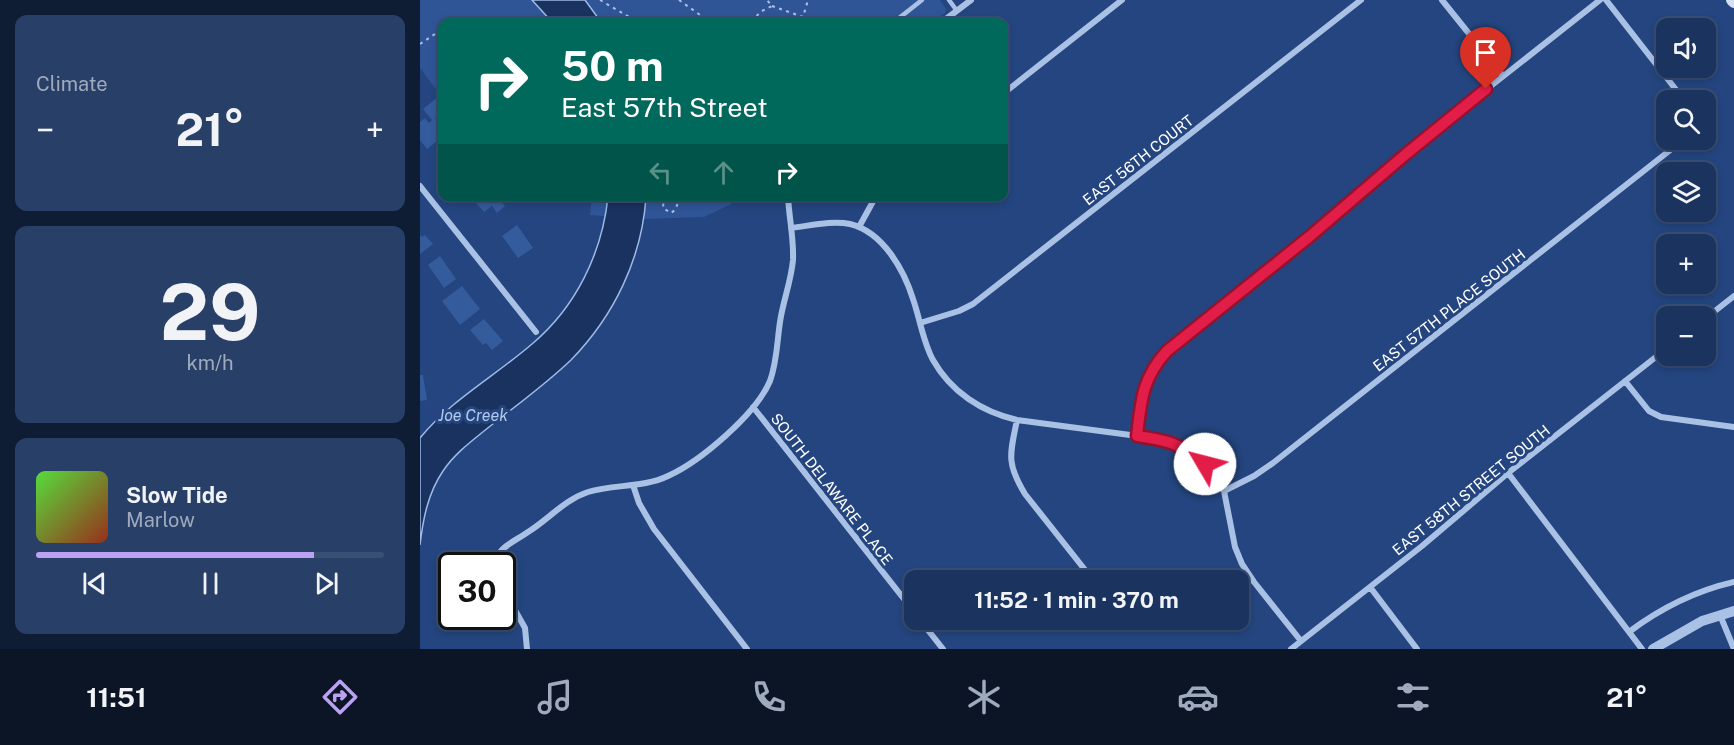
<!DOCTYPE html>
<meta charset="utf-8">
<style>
:root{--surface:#1b345f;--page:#283f68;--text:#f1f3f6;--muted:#a0aabd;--line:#394f74;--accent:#bca0f2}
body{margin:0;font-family:"Public Sans",sans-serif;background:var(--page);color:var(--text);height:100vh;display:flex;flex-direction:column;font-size:22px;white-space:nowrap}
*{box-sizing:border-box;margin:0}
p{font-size:20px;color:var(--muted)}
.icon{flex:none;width:33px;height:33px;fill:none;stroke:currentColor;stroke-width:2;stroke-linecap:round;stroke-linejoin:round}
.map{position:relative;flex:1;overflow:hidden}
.side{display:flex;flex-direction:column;gap:15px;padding:15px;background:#0f1d34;width:420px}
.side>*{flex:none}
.hud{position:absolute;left:18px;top:18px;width:570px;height:183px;border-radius:12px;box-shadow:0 3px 9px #0003,0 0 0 2px var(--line);background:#00695c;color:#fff;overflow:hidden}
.tools{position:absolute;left:1236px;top:18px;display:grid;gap:12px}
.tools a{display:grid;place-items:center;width:60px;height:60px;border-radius:12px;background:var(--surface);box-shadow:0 3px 9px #0003,0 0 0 2px var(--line);font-size:30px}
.speed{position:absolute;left:18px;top:552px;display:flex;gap:12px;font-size:30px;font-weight:700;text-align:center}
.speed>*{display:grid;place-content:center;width:78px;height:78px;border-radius:50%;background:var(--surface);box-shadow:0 3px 9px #0003,0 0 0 2px var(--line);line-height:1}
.speed .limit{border:3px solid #111;border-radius:9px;background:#fff;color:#111}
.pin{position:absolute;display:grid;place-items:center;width:51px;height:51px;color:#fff;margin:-62px -26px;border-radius:50% 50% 50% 0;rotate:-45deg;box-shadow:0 0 6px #0007}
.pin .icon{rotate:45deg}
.me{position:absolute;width:66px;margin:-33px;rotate:307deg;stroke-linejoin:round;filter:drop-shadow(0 0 4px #0008)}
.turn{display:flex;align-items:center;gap:21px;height:126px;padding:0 24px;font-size:27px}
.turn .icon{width:78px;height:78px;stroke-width:2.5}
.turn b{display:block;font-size:42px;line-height:51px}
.lanes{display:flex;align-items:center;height:57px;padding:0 24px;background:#0003;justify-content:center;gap:30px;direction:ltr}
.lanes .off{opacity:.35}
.big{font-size:45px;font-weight:700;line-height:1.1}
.side .card{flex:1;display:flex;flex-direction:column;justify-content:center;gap:9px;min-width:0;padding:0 21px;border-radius:12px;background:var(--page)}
.side .dial{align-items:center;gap:0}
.dial b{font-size:78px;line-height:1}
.song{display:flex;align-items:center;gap:18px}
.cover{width:72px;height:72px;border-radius:9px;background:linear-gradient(135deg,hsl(110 70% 55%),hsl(10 70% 35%))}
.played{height:6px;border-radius:3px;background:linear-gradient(90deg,var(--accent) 80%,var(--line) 80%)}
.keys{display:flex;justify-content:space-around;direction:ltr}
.heat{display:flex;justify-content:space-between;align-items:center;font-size:33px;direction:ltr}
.trip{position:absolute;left:484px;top:570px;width:345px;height:60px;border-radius:12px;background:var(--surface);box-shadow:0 3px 9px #0003,0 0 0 2px var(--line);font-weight:700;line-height:60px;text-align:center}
.dock{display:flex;height:96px;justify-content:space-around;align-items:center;background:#0b1526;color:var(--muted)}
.dock .icon{width:42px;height:42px}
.dock .selected{color:var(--accent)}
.dock b{font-size:27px;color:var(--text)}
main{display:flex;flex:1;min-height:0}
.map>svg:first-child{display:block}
.green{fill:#2f5597}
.water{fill:#19325f;stroke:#9ebae7;stroke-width:1.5}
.building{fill:#345b9c}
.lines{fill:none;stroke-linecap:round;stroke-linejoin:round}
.path{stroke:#aac1e6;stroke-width:2;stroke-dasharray:3 4.5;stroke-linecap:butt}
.service{stroke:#aac1e6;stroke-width:4.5}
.minor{stroke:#aac1e6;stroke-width:6}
.tertiary{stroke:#aac1e6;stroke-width:10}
.secondary{stroke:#d4e0f5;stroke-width:12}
.route-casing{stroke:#92132f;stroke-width:15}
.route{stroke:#e11d48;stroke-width:10}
.labels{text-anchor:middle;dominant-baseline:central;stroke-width:6;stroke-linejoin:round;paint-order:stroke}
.street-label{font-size:15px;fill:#fff;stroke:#24457f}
.water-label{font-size:16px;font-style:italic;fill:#b5cbee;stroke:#24457f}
</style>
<main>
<section class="side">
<div class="card"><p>Climate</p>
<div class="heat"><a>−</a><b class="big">21°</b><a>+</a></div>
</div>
<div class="card dial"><b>29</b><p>km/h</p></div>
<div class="card">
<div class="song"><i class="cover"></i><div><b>Slow Tide</b><p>Marlow</p></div></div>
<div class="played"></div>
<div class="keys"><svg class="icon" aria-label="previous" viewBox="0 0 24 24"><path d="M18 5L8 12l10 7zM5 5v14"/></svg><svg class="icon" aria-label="pause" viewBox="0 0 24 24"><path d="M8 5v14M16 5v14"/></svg><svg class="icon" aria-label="next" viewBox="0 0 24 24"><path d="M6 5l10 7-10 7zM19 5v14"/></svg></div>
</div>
</section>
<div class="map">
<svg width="1314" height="649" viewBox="0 0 1314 649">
<rect width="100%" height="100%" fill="#24457f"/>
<!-- green -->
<path class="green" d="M 0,0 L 520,0 L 526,9 L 525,13 L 512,22 L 22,22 L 22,89 L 18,92 L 0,68 Z
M 172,197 L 326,197 L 284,217 L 225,219 L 170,215 Z"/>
<!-- water -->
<path class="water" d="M 112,0 L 165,0 L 181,22 L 132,22 Z
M 188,197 L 226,197 C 222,258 194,316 151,360 C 126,384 97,405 69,427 C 53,440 35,453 23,471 C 8,493 3,519 0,545 L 0,438 C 31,400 75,376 112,344 C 156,307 182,253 188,197 Z"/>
<!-- building -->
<path class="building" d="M 18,97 L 22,103 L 22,112 L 15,118 L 22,128 L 17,132 L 21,138 L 7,149 L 0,140 L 0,122 L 5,118 L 9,123 L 12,120 L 3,109 Z
M 64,196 L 80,196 L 78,198 L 85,206 L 77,213 L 72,206 L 64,212 L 56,203 Z
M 97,225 L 113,248 L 98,258 L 82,236 Z
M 0,235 L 2,237 L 5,235 L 13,244 L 0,254 Z
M 20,256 L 36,279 L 24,288 L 8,265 Z
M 42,286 L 60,309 L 40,325 L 22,301 Z
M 64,319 L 83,341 L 72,350 L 66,343 L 63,345 L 50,330 Z
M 0,375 L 3,375 L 7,400 L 0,401 Z"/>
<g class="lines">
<!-- path -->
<path class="path" d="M 180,0 L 211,18 L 227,22
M 259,0 L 290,22
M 352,6 L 383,17 L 388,0
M 332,22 L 340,12 L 352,6 L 347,0
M 0,44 L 18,32 L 22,38
M 244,196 L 243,208 L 251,213 L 255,210 L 261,196"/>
<!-- service -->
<path class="service" d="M 529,0 L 537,11
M 474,22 L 502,0"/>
<!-- minor -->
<path class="minor" d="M 1022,0 L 1083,76
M 1186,0 L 1264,100
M 522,22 L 551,0
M 584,93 L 702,0
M 0,186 L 116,332
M 439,227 L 456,196
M 371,228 C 389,226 412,220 430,224 C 463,232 484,270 493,299 C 500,319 503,342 513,360 C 531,392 562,412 597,420 L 748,440 L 772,453 L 795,477 L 804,491 L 815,547 L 822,564 L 834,582 L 881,641
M 1286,318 L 1314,296
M 500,323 L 539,311 L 553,304 L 941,0
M 1205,381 L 1229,411 L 1241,417 L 1314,427
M 333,407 L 495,613
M 597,420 C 590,454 586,463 605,494 L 673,580
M 717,436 C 721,401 722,378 747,351 L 889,237 L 1001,141 L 1180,0
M 1088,473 L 1222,649
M 213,485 L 219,503 L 234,529 L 327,649
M 804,491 L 834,476 L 853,463 L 1263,140
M 74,566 C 77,547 94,542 108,532 C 129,519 144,500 168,492 C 194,484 223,488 248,476 C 281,461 336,414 350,381 C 357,362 357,342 360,322 C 363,301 371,282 373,260 C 374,239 369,218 368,196
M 82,587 L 105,628 L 107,649
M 950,587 L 997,649
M 1300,615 L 1314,649
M 500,620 L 523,649
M 1209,632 C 1241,608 1275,591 1314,582
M 871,649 L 1002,546 L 1088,473 L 1246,349"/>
<!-- tertiary -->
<path class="tertiary" d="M 1233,649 L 1282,621 L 1314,611"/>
<!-- secondary -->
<path class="secondary" d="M 1312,0 L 1314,2"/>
</g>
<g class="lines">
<!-- route casing -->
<g class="route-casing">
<path id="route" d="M 785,464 C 762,444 747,440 717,436 C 721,401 722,378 747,351 L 889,237 L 986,154 L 1066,89"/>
</g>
<!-- route -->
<use href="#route" class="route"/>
</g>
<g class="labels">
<!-- street labels -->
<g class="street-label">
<text transform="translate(718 160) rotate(-38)">EAST 56TH COURT</text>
<text transform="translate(1029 310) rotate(-38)">EAST 57TH PLACE SOUTH</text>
<text transform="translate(412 489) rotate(52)">SOUTH DELAWARE PLACE</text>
<text transform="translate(1051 490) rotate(-39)">EAST 58TH STREET SOUTH</text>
</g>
<!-- water labels -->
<g class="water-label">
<text x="53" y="415">Joe Creek</text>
</g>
</g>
</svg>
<div class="tools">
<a><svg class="icon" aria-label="sound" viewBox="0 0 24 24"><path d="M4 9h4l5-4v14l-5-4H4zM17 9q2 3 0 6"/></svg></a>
<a><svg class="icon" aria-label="search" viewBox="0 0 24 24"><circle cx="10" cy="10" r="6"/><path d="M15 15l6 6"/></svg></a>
<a><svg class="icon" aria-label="layers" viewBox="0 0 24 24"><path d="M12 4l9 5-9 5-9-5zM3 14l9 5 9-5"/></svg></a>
<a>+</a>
<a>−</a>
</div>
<div class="speed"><div class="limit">30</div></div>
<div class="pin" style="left:1066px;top:89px;background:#d93025"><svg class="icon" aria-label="arrive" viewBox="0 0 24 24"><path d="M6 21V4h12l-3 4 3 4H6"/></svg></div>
<svg class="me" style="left:785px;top:464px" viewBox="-20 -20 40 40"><circle r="19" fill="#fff"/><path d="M0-13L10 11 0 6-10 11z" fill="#e11d48"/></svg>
<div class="trip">11:52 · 1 min · 370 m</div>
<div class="hud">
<div class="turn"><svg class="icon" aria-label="right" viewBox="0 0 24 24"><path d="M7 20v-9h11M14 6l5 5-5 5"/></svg><div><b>50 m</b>East 57th Street</div></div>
<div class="lanes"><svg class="icon off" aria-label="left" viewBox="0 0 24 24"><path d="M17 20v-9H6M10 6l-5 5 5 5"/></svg><svg class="icon off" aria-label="ahead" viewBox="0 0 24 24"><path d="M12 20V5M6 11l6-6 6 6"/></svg><svg class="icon" aria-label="right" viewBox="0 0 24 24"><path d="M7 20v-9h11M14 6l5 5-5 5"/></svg></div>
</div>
</div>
</main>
<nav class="dock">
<b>11:51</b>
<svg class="icon selected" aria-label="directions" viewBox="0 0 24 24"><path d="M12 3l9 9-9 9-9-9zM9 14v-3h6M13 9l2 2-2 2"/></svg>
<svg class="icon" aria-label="music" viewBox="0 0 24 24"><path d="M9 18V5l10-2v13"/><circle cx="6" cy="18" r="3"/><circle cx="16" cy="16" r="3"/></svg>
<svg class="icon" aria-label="phone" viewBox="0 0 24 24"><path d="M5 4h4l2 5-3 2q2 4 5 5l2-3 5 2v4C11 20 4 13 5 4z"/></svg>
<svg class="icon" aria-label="climate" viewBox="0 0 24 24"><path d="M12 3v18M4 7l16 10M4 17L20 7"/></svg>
<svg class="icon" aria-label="car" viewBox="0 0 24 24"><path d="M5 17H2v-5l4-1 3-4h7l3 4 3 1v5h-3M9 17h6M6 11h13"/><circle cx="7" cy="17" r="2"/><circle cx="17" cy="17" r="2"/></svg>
<svg class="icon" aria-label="filters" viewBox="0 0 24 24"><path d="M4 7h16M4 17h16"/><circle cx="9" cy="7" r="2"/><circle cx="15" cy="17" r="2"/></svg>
<b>21°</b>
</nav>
